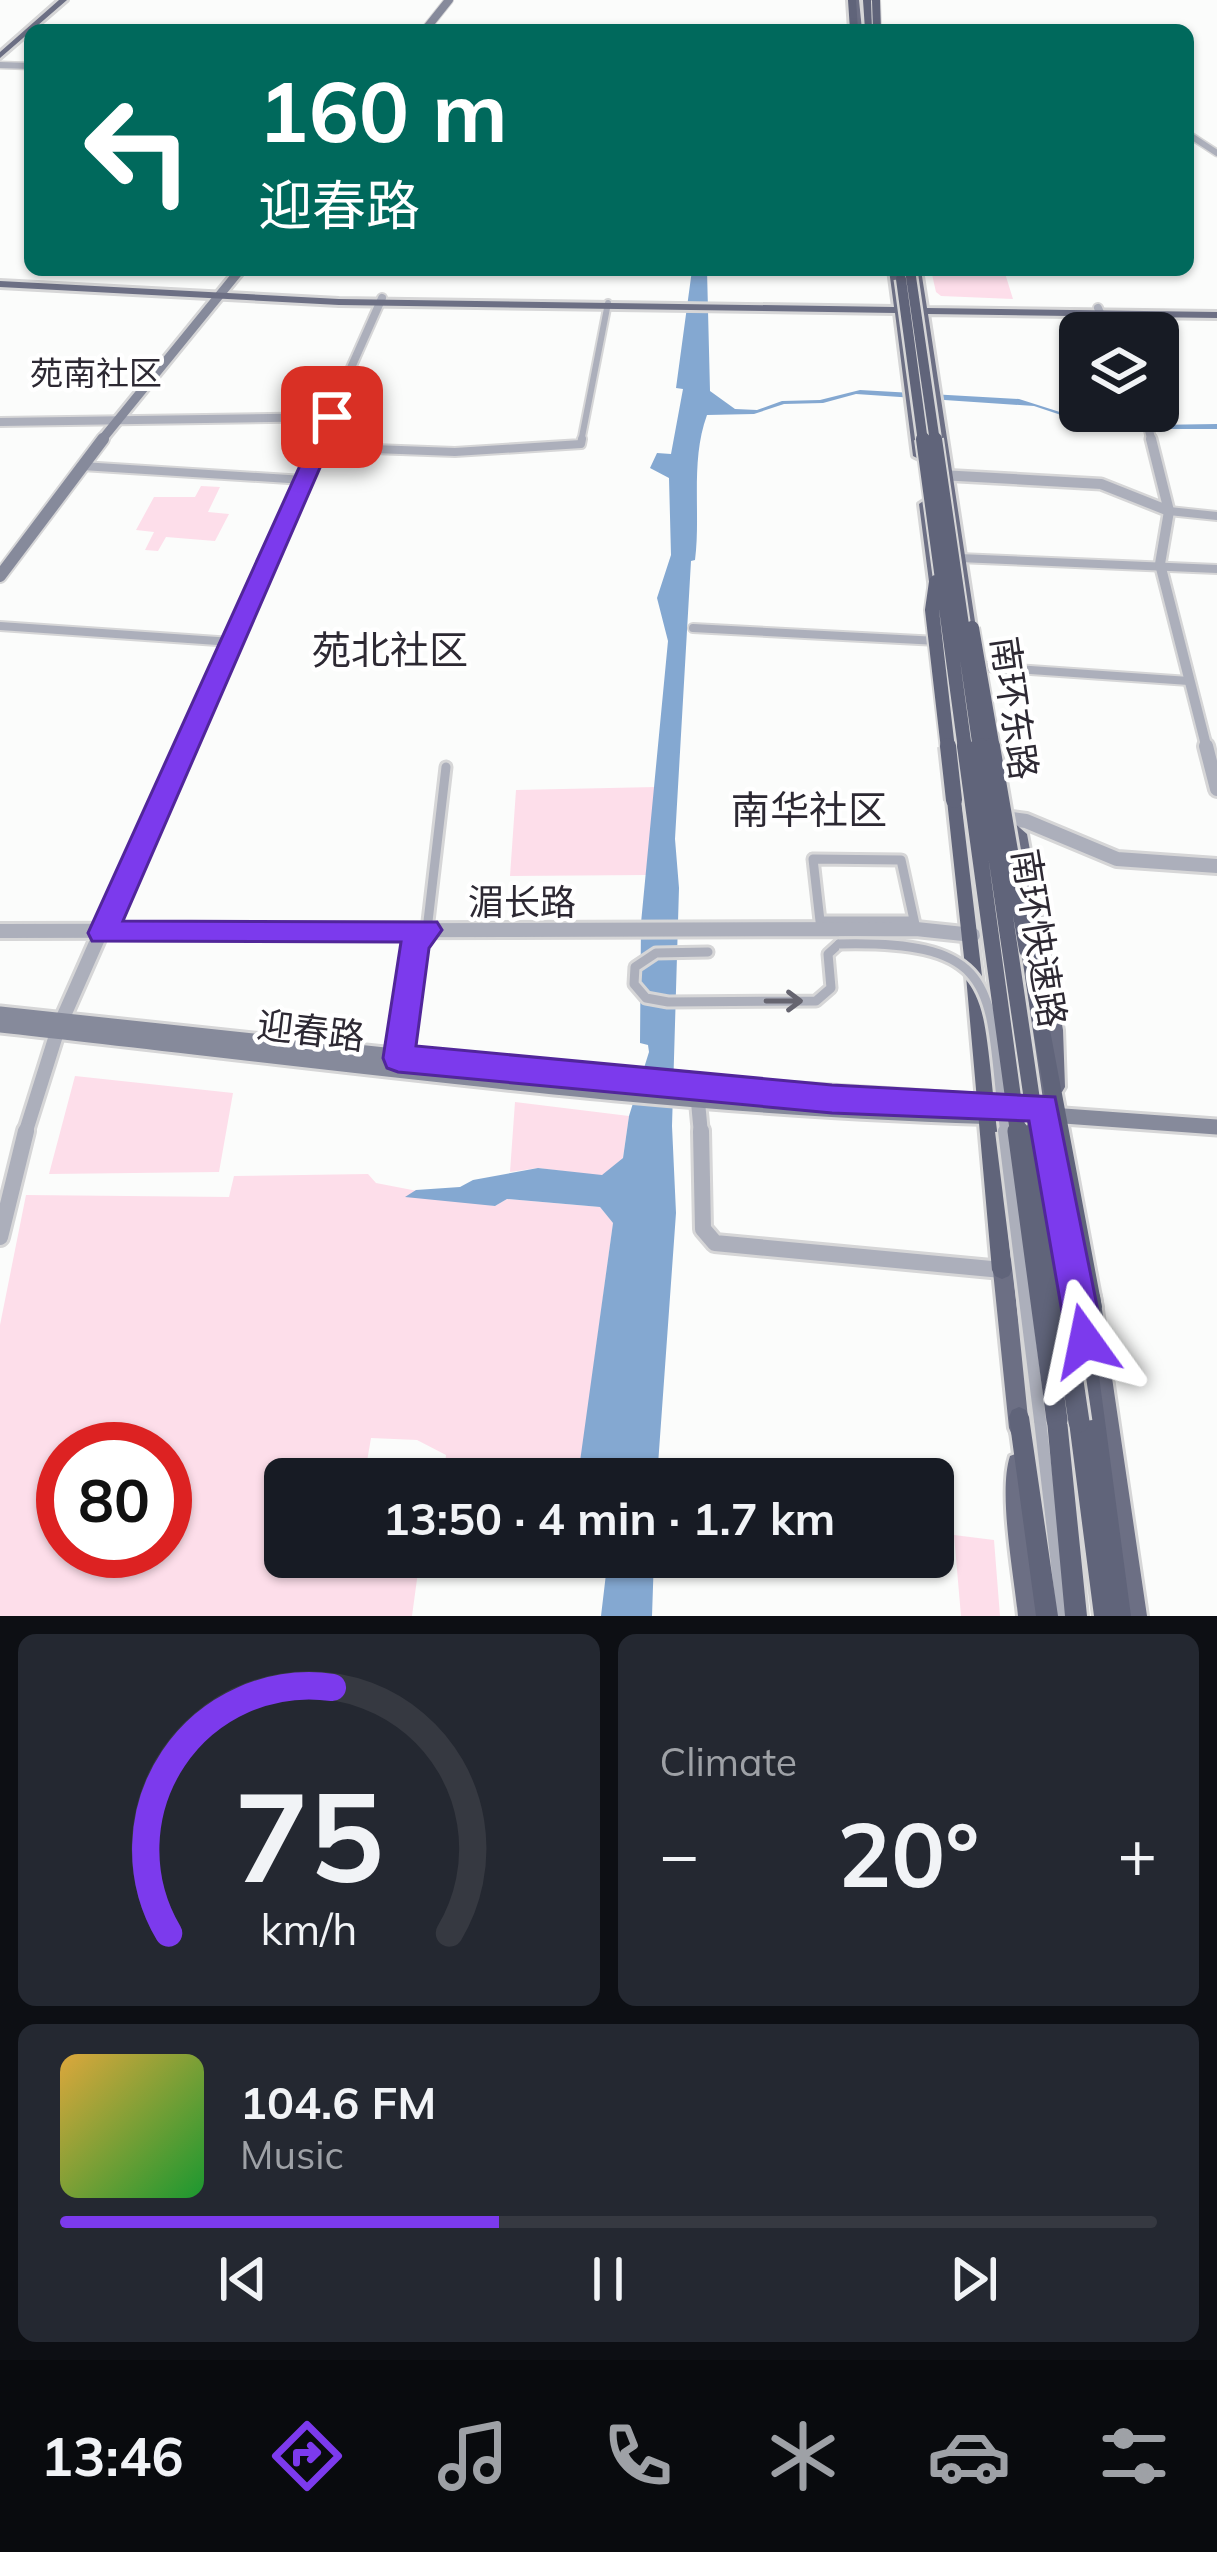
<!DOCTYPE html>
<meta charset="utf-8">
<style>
:root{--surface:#171b24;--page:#242831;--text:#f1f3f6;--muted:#9ea1a6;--line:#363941;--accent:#7c3aed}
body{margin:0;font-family:Mulish,"Noto Sans SC",sans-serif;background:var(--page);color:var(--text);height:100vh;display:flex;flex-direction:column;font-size:45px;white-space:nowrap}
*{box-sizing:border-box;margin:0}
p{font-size:39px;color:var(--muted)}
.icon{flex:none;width:66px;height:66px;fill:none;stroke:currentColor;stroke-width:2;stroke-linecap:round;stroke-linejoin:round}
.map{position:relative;height:1616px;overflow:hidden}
.sheet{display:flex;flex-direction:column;gap:18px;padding:18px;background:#0d0f14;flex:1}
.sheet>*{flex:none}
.hud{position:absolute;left:24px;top:24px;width:1170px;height:252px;border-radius:18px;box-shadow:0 3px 9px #0004;background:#00695c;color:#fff;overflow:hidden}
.buttons{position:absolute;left:1059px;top:312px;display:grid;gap:24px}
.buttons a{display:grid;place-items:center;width:120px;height:120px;border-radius:18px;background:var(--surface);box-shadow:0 3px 9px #0004;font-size:60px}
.speed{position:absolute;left:36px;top:1422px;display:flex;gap:24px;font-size:60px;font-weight:700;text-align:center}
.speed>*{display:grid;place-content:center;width:156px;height:156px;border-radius:50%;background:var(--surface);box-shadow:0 3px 9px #0004;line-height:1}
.speed .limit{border:18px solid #d22;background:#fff;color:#111}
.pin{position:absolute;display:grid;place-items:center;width:102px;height:102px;color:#fff;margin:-51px;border-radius:24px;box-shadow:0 6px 18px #0006}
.me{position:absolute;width:132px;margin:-66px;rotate:348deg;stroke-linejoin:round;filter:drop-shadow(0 0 9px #0008)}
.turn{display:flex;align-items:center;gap:42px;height:252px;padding:0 36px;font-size:54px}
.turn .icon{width:156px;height:156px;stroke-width:2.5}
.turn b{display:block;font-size:84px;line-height:102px}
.big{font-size:90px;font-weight:700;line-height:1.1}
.sheet .widget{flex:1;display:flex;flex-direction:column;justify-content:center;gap:18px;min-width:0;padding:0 42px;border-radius:18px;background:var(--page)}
.sheet .dial{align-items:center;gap:0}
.dial svg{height:312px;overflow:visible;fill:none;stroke:var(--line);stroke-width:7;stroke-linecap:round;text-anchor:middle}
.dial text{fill:var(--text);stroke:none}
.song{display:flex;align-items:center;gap:36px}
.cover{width:144px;height:144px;border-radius:18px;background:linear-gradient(135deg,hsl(40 70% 55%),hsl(130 70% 35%))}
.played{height:12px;border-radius:6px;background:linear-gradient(90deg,var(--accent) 40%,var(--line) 40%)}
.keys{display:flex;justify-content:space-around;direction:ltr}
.heat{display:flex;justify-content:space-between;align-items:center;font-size:66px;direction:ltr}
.sheet .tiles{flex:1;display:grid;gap:18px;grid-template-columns:1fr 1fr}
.widget:last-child{grid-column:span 2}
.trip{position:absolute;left:264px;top:1458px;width:690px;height:120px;border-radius:18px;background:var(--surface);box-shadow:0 3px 9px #0004;font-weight:700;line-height:120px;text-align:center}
.dock{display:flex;height:192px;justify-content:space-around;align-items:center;background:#090b0e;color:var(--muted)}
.dock .icon{width:84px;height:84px}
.dock .on{color:var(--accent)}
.dock b{font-size:54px;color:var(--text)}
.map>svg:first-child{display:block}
.green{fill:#fddeea;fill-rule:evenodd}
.water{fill:#84a8d1}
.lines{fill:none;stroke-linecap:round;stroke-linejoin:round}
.minor-far3-casing{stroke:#d6d6d7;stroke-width:10}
.minor-far2-casing{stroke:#d6d6d7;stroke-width:12}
.minor-far1-casing{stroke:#d6d6d7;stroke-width:15}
.minor-casing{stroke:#d6d6d7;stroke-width:18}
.tertiary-far4-casing{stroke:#d6d6d7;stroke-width:9}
.tertiary-far3-casing{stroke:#d6d6d7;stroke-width:12}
.tertiary-far2-casing{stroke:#d6d6d7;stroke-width:15}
.tertiary-far1-casing{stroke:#d6d6d7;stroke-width:20}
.tertiary-casing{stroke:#d6d6d7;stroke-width:22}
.secondary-far3-casing{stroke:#d6d6d7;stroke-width:10}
.secondary-far2-casing{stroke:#d6d6d7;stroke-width:14}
.secondary-far1-casing{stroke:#d6d6d7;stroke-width:16}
.secondary-casing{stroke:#d6d6d7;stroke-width:21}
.primary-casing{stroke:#d6d6d7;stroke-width:6}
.trunk-casing{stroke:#d6d6d7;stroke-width:6}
.minor-far3{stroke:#acafbb;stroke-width:6}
.minor-far2{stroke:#acafbb;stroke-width:8}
.minor-far1{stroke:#acafbb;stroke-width:9}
.minor{stroke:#acafbb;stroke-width:12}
.tertiary-far4{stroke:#acafbb;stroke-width:6}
.tertiary-far3{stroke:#acafbb;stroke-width:8}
.tertiary-far2{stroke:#acafbb;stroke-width:10}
.tertiary-far1{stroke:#acafbb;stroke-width:14}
.tertiary{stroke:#acafbb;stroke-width:16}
.secondary-far3{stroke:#868a9b;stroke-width:8}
.secondary-far2{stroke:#868a9b;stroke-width:9}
.secondary-far1{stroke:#868a9b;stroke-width:12}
.secondary{stroke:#868a9b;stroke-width:15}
.primary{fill:#6c6f84;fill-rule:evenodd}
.trunk{fill:#60647a;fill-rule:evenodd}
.minor-bridge-far1-casing{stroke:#d6d6d7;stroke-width:15;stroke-linecap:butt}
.minor-bridge-casing{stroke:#d6d6d7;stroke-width:18;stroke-linecap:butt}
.trunk-bridge-far4-casing{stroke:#d6d6d7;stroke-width:10;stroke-linecap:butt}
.trunk-bridge-far3-casing{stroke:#d6d6d7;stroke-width:15;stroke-linecap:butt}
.trunk-bridge-far2-casing{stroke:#d6d6d7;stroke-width:18;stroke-linecap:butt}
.trunk-bridge-far1-casing{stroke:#d6d6d7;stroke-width:22;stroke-linecap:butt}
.trunk-bridge-casing{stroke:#d6d6d7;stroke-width:27;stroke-linecap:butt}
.minor-bridge-far1{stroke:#acafbb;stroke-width:9}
.minor-bridge{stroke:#acafbb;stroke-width:12}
.trunk-bridge-far4{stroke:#60647a;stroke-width:8}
.trunk-bridge-far3{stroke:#60647a;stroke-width:10}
.trunk-bridge-far2{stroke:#60647a;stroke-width:14}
.trunk-bridge-far1{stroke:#60647a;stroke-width:16}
.trunk-bridge{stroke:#60647a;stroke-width:21}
.oneway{stroke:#666570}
.route{fill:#7c3aed;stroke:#51269a;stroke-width:3}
.labels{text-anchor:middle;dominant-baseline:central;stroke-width:9;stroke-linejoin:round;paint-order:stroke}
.far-neighbourhood-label{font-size:33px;fill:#2d2933;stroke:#fff}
.street-label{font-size:36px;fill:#2d2933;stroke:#fff}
.neighbourhood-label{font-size:39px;fill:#2d2933;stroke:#fff}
</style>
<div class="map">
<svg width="1217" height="1616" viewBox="0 0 1217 1616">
<rect width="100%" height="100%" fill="#fbfcfb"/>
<!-- green -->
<path class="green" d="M 931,270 L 1004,270 L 1013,299 L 941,296 L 936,292 Z
M 201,486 L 220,487 L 208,512 L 229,514 L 215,541 L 166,537 L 158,551 L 145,550 L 154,532 L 136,530 L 154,497 L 195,497 Z
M 656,787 L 646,875 L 510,876 L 516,790 Z
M 75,1076 L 233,1093 L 219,1172 L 49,1174 Z
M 515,1102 L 629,1116 L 623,1158 L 602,1176 L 538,1168 L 510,1172 Z
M 368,1174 L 376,1183 L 495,1206 L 507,1199 L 600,1207 L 613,1223 L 579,1476 L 608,1479 L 444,1479 L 446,1455 L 417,1440 L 371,1438 L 364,1479 L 285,1479 L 285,1557 L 420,1557 L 412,1616 L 0,1616 L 0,1325 L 26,1195 L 229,1197 L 234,1176 ZM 63,1449 L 165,1449 L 165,1551 L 63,1551 Z
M 954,1535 L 994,1540 L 1000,1616 L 961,1616 Z"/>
<!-- water -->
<path class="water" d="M 692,270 L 707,270 L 710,391 L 735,409 L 757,410 L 782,401 L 820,400 L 860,390 L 1019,399 L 1063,413 L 1152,425 L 1217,424 L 1217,429 L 1157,429 L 1064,416 L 1034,406 L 856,394 L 823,403 L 784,404 L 754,414 L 707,415 C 690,461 701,515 695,560 L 691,561 L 675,839 L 679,888 L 672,1126 L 676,1213 L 657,1479 L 578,1476 L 613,1223 L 600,1207 L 507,1199 L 495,1206 L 405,1197 L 416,1190 L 460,1187 L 473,1180 L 538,1168 L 602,1175 L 623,1158 L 629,1116 L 649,1052 L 648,1045 L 640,1043 L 641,923 L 668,641 L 657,598 L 671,555 L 669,478 L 650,468 L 657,453 L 671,454 L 683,389 L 676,388 Z
M 608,1557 L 654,1557 L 652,1616 L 601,1616 Z"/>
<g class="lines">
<!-- minor-far3 casing -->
<g class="minor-far3-casing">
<path id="minor-far3" d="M 581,442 L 608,303"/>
</g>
<!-- minor-far2 casing -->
<g class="minor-far2-casing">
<path id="minor-far2" d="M 319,447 L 455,452 L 581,444 L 582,439
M 82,466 L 304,480
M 1169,511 L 1217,516
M 959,558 L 1217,569
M 0,626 L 232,642
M 693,628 L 938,641
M 973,666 L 1189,681"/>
</g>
<!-- minor-far1 casing -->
<g class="minor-far1-casing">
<path id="minor-far1" d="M 912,921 L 820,921 L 813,859 L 901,860 L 916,929
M 708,952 L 656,953 L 635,967 L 634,984 L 646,998 L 668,1002 L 816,1001 L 831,988 L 828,954 L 839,944
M 398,1060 L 414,944 L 427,930 L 446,767"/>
</g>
<!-- minor casing -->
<g class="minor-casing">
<path id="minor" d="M 1040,1420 L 1063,1616"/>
</g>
<!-- tertiary-far4 casing -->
<g class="tertiary-far4-casing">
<path id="tertiary-far4" d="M 0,65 L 30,66
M 1188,134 L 1217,153"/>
</g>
<!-- tertiary-far3 casing -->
<g class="tertiary-far3-casing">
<path id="tertiary-far3" d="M 1098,308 L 1109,333
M 1144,411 L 1152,442
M 0,422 L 332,417
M 318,442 L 382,298"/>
</g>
<!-- tertiary-far2 casing -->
<g class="tertiary-far2-casing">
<path id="tertiary-far2" d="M 1151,439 L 1169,511 L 1160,564 L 1207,749
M 940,475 L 1101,484 L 1169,511
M 182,749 L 320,439"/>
</g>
<!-- tertiary-far1 casing -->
<g class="tertiary-far1-casing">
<path id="tertiary-far1" d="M 1206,746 L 1217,789
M 998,817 L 1026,821 L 1117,859 L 1217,866
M 0,931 L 916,929 L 973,935
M 698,1102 L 701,1134
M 25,1134 L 58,1029 L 183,746"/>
</g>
<!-- tertiary casing -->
<g class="tertiary-casing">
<path id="tertiary" d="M 701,1131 L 703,1229 L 715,1243 L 1002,1270
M 0,1237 L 26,1131"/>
</g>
<!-- secondary-far3 casing -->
<g class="secondary-far3-casing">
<path id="secondary-far3" d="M 425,30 L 449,0"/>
</g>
<!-- secondary-far2 casing -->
<g class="secondary-far2-casing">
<path id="secondary-far2" d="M 100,442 L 240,270"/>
</g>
<!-- secondary-far1 casing -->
<g class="secondary-far1-casing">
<path id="secondary-far1" d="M 0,576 L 103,439"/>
</g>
<!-- secondary casing -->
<g class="secondary-casing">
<path id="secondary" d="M 0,1014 L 620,1080 L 992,1103
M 0,1025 C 338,1062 676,1110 1016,1117
M 1050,1115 L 1217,1127"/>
</g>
<!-- primary casing -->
<g class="primary-casing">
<path id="primary" d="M 59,0 L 67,0 L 0,58 L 0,52 Z
M 851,0 L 859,0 L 862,30 L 854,30 Z
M 867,0 L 875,0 L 877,30 L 869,30 Z
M 889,270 L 899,270 L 904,307 L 916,307 L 911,270 L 921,270 L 927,308 L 1217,312 L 1217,318 L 928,314 L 978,641 L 971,645 L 964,641 L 917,314 L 905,313 L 925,456 L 919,459 L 913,456 L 895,313 L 339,305 L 0,287 L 0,281 L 339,299 L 894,307 Z
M 925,500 L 931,504 L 966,760 L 959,765 L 952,760 L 919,504 Z
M 999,812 L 1004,814 L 1027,834 L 1063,1030 L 1065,1087 L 1062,1092 L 1056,1095 L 1051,1093 L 1057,1127 L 1054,1133 L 1048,1135 L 1042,1133 L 1039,1127 L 1020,1015 L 1022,1010 L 1028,1008 L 1034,1010 L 1036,1015 L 1047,1071 L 1045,1030 L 1012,837 L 991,818 Z
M 1002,1252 L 1009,1255 L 1012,1261 L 1029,1428 L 1026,1435 L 1019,1438 L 1012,1435 L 1009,1428 L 992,1261 L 995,1255 Z
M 1090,1287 L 1097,1289 L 1100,1296 L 1147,1616 L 1125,1616 L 1080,1296 L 1083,1289 Z
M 1018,1453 L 1026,1456 L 1029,1464 L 1028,1502 L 1040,1616 L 1018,1616 C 1014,1575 998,1493 1010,1456 Z"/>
</g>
<!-- trunk casing -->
<g class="trunk-casing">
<path id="trunk" d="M 848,0 L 856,0 L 858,30 L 850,30 Z
M 863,0 L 871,0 L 873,30 L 865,30 Z
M 954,795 L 961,800 L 982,976 L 1012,1270 L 1009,1276 L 1002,1279 L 995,1276 L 992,1270 L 966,976 L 947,800 Z
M 1027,943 L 1033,945 L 1035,950 L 1102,1307 L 1099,1314 L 1091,1316 L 1131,1616 L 1094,1616 L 1069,1422 L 1072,1415 L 1079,1412 L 1085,1414 L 1076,1341 L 1036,1115 L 1039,1109 L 1047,1108 L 1019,950 L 1021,945 Z
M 1019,1407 L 1026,1410 L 1029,1417 L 1058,1616 L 1036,1616 L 1009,1417 L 1012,1410 Z
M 1057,1410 L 1064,1413 L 1067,1420 L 1087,1616 L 1065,1616 L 1047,1420 L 1050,1413 Z"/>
</g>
<!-- minor-far3 -->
<use href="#minor-far3" class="minor-far3"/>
<!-- minor-far2 -->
<use href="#minor-far2" class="minor-far2"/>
<!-- minor-far1 -->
<use href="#minor-far1" class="minor-far1"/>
<!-- minor -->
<use href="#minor" class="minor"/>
<!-- tertiary-far4 -->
<use href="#tertiary-far4" class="tertiary-far4"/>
<!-- tertiary-far3 -->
<use href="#tertiary-far3" class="tertiary-far3"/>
<!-- tertiary-far2 -->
<use href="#tertiary-far2" class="tertiary-far2"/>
<!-- tertiary-far1 -->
<use href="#tertiary-far1" class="tertiary-far1"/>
<!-- tertiary -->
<use href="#tertiary" class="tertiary"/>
<!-- secondary-far3 -->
<use href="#secondary-far3" class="secondary-far3"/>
<!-- secondary-far2 -->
<use href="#secondary-far2" class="secondary-far2"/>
<!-- secondary-far1 -->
<use href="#secondary-far1" class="secondary-far1"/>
<!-- secondary -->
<use href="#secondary" class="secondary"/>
<!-- primary -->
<use href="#primary" class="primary"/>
<!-- trunk -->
<use href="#trunk" class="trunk"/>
<!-- minor-bridge-far1 casing -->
<g class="minor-bridge-far1-casing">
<path id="minor-bridge-far1" d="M 839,944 C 1008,940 987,993 1005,1134"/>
</g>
<!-- minor-bridge casing -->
<g class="minor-bridge-casing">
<path id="minor-bridge" d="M 1004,1131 L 1040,1420"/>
</g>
<!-- trunk-bridge-far4 casing -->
<g class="trunk-bridge-far4-casing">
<path id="trunk-bridge-far4" d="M 876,0 L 877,30"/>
</g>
<!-- trunk-bridge-far3 casing -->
<g class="trunk-bridge-far3-casing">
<path id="trunk-bridge-far3" d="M 910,270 L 935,442
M 901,279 L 923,442"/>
</g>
<!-- trunk-bridge-far2 casing -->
<g class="trunk-bridge-far2-casing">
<path id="trunk-bridge-far2" d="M 923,439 L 965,749
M 935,439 L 980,749
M 936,582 L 932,610 L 948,749
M 972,628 L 993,749"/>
</g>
<!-- trunk-bridge-far1 casing -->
<g class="trunk-bridge-far1-casing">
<path id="trunk-bridge-far1" d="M 948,746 L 954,800
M 965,746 L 1018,1134
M 980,746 L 1037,1134
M 992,746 L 1027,950"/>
</g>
<!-- trunk-bridge casing -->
<g class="trunk-bridge-casing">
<path id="trunk-bridge" d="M 1018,1131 L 1057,1420
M 1036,1131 L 1079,1422"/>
</g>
<!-- minor-bridge-far1 -->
<use href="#minor-bridge-far1" class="minor-bridge-far1"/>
<!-- minor-bridge -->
<use href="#minor-bridge" class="minor-bridge"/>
<!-- trunk-bridge-far4 -->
<use href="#trunk-bridge-far4" class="trunk-bridge-far4"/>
<!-- trunk-bridge-far3 -->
<use href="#trunk-bridge-far3" class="trunk-bridge-far3"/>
<!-- trunk-bridge-far2 -->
<use href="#trunk-bridge-far2" class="trunk-bridge-far2"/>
<!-- trunk-bridge-far1 -->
<use href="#trunk-bridge-far1" class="trunk-bridge-far1"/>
<!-- trunk-bridge -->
<use href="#trunk-bridge" class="trunk-bridge"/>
</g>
<!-- one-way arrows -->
<defs><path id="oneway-shaft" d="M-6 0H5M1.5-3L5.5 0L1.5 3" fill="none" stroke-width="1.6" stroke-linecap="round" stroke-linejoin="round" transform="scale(3)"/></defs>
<use class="oneway" href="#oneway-shaft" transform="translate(784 1001)"/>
<!-- route -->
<path class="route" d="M 332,411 L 342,417 L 123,921 L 437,922 L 442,930 L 429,948 L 416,1046 L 832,1085 L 1055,1097 L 1104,1341 L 1098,1354 L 1085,1359 L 1072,1354 L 1067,1341 L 1029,1121 L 832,1113 L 398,1072 L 387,1068 L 383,1058 L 401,942 L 92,941 L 88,933 L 322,417 Z"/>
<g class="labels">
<!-- far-neighbourhood labels -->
<g class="far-neighbourhood-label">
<text x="96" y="372">苑南社区</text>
</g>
<!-- street labels -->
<g class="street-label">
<text transform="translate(1015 708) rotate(82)">南环东路</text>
<text x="522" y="901">湄长路</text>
<text transform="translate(1040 938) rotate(81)">南环快速路</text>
<text transform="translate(311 1030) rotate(7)">迎春路</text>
</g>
<!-- neighbourhood labels -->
<g class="neighbourhood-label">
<text x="390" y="649">苑北社区</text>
<text x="809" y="809">南华社区</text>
</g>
</g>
</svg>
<div class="buttons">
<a><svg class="icon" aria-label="layers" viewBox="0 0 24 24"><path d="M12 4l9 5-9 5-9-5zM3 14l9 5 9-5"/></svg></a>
</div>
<div class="speed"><div class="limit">80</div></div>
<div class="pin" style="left:332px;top:417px;background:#d93025"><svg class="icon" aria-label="arrive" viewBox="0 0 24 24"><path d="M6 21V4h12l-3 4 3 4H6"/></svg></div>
<svg class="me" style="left:1085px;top:1341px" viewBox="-20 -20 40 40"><path d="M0-17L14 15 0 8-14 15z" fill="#7c3aed" stroke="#fff" stroke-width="4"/></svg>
<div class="trip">13:50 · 4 min · 1.7 km</div>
<div class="hud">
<div class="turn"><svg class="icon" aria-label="left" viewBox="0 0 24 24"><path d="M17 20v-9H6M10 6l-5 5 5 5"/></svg><div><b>160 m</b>迎春路</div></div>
</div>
</div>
<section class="sheet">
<div class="tiles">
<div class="widget dial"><svg viewBox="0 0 100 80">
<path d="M14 69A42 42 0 1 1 86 69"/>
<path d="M14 69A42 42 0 0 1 56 6" stroke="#7c3aed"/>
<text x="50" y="56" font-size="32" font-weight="700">75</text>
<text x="50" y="72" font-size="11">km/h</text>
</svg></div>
<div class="widget"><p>Climate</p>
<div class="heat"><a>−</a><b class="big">20°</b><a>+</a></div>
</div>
<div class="widget">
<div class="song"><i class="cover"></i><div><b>104.6 FM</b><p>Music</p></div></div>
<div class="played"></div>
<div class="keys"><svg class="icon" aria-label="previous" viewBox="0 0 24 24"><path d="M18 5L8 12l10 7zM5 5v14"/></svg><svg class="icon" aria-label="pause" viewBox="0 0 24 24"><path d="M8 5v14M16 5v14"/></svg><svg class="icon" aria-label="next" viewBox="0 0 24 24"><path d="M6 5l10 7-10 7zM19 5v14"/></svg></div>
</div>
</div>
</section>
<nav class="dock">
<b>13:46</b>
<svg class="icon on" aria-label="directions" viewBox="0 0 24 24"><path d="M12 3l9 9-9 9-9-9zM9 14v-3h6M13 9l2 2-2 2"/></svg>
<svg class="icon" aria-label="music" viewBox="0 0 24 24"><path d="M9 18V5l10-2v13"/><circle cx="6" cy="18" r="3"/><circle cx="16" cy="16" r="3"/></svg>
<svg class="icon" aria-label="phone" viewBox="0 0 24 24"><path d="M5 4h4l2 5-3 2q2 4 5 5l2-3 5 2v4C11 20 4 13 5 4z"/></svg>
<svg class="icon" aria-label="climate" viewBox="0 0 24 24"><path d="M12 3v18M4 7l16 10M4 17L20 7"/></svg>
<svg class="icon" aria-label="car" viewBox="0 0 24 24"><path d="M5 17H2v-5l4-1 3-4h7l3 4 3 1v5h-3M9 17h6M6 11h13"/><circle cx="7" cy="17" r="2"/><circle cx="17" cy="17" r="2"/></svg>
<svg class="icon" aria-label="filters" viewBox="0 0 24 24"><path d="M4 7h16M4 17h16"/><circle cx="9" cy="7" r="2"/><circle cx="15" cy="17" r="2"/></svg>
</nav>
